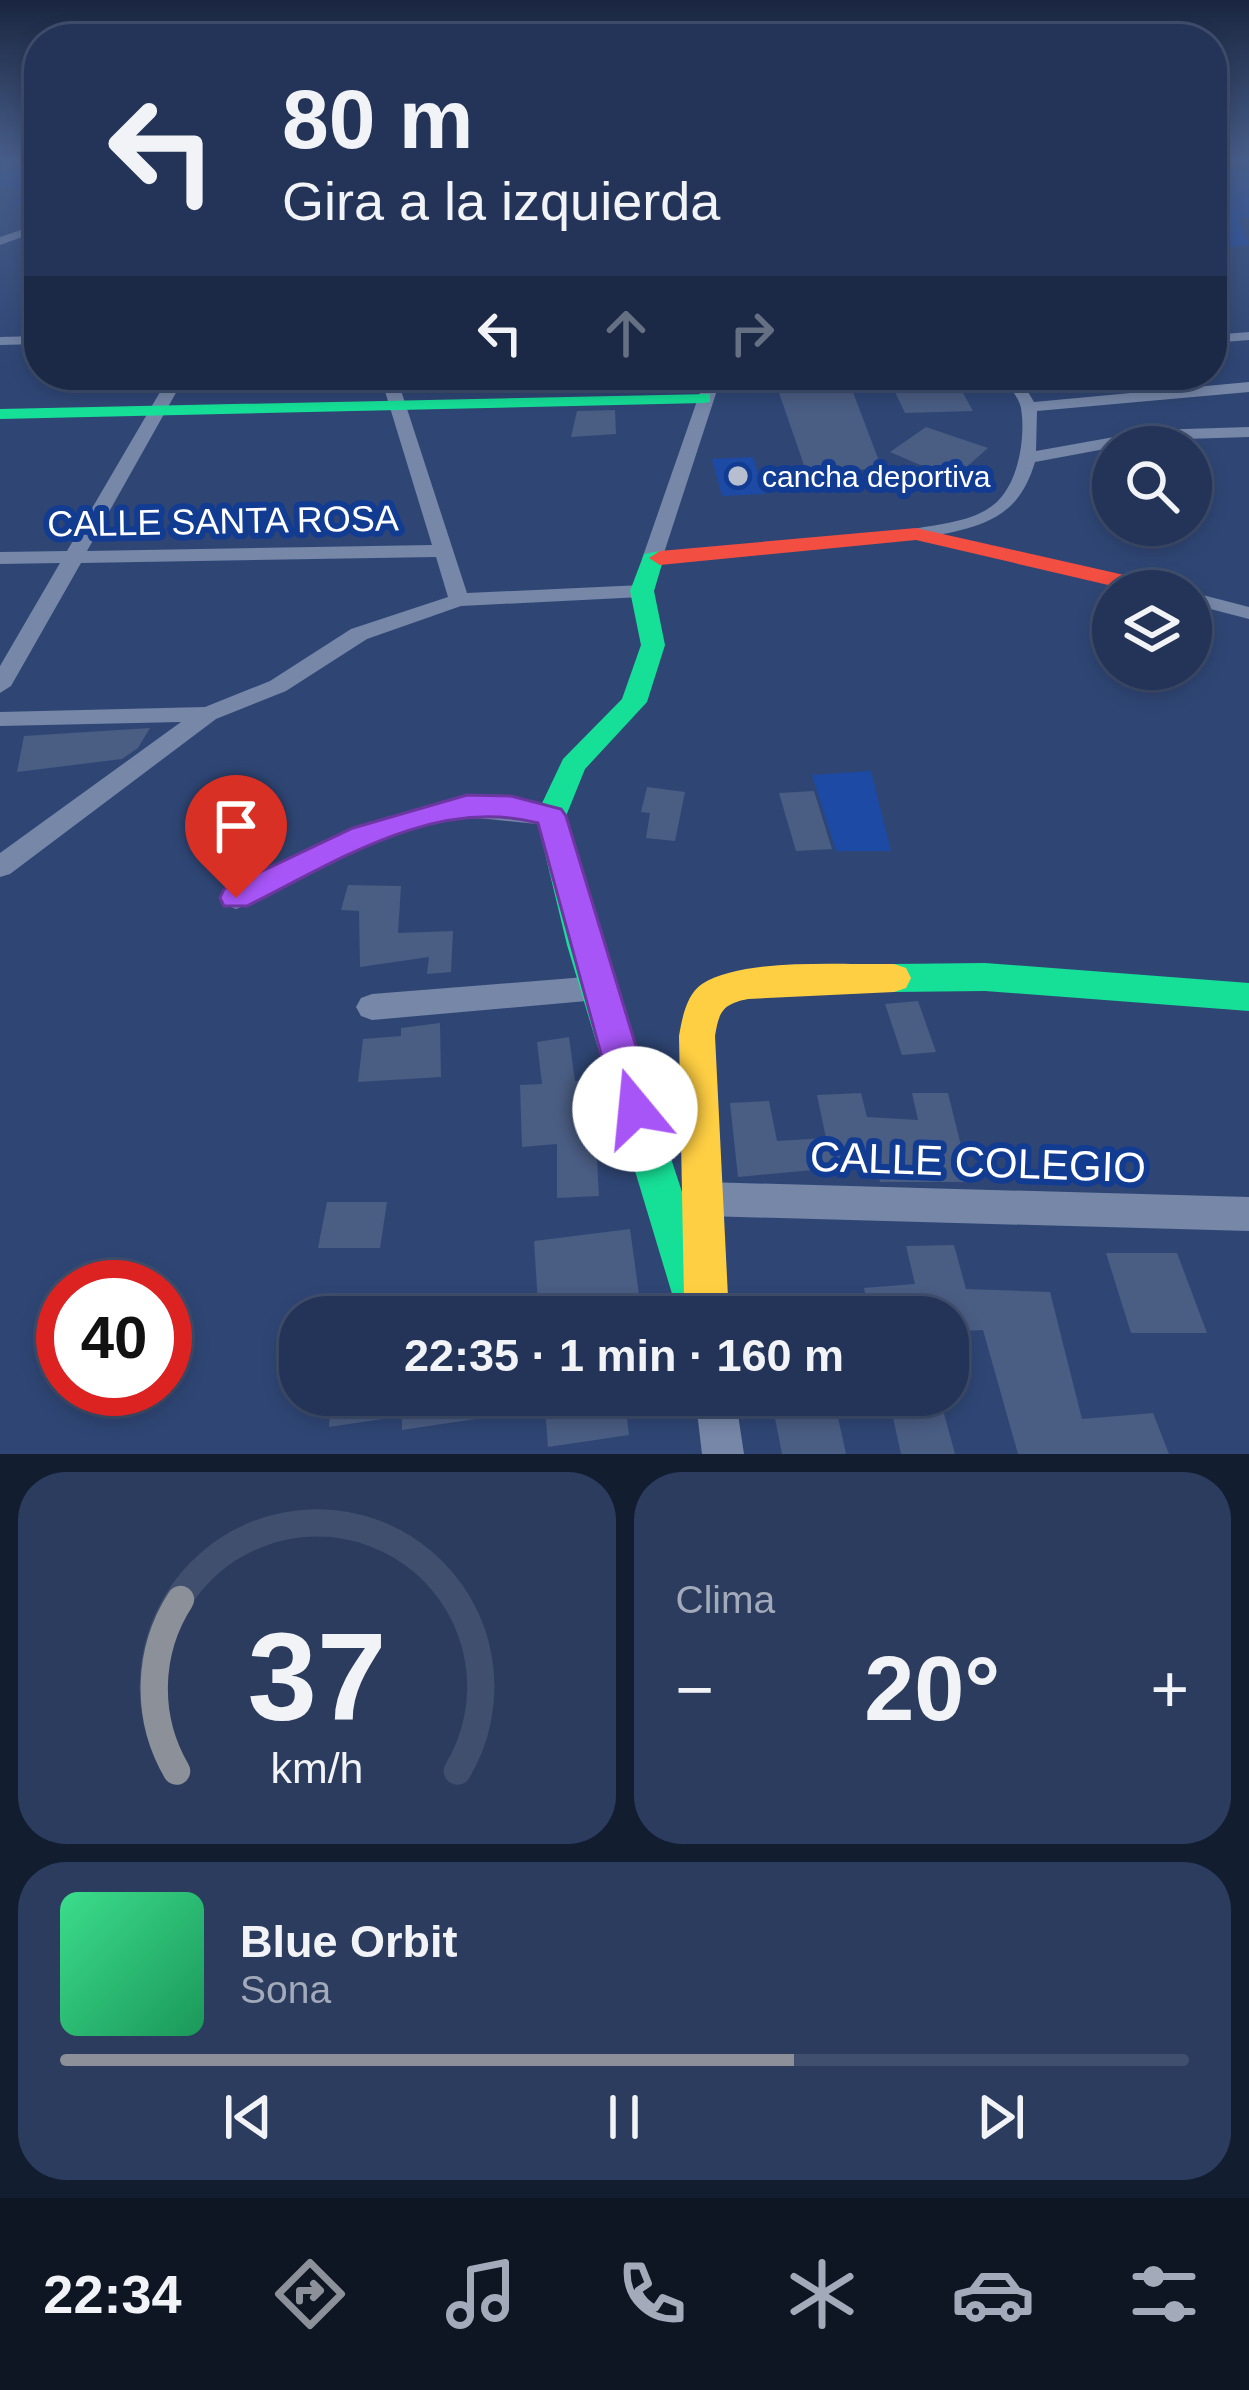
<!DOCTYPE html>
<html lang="es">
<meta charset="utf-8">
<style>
:root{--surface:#233458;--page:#2b3c5e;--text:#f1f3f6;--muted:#a3aaba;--line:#404f6e;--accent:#8c9099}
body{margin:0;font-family:Helvetica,sans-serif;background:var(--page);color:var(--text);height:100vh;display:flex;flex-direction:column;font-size:45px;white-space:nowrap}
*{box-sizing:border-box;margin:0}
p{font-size:39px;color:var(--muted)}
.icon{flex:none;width:66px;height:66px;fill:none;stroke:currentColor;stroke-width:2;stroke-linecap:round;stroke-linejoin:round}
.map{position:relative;height:1454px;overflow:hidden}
.sheet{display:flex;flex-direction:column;gap:18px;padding:18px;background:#131d30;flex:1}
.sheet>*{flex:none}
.guide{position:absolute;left:24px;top:24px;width:1203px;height:366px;border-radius:48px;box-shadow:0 6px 18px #0003,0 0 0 3px var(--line);background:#233458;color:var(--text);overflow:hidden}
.buttons{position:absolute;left:1092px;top:426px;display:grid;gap:24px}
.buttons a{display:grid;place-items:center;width:120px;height:120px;border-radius:50%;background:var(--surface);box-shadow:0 6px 18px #0003,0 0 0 3px var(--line);font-size:60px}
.speed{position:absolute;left:36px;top:1260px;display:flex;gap:24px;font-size:60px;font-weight:700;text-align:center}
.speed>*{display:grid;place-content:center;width:156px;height:156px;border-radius:50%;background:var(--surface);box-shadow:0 6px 18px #0003,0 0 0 3px var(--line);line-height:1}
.speed .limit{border:18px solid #d22;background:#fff;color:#111}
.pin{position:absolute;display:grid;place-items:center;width:102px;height:102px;color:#fff;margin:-123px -51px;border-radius:50% 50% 50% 0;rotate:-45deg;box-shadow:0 0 12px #0007}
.pin .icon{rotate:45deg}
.me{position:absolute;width:132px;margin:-66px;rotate:343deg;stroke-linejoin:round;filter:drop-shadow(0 0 9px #0008)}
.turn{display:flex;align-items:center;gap:42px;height:252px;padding:0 60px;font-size:54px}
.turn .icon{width:156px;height:156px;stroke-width:2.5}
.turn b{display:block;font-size:84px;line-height:102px}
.lanes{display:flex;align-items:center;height:114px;padding:0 60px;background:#0003;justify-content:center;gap:60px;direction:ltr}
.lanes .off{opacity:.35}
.big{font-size:90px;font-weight:800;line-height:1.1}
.sheet .widget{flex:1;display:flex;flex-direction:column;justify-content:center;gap:18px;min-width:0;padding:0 42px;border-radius:48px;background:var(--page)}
.sheet .dial{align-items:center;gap:0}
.dial svg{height:312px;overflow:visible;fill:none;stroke:var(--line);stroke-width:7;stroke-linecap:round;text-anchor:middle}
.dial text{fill:var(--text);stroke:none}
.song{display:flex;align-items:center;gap:36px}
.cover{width:144px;height:144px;border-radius:18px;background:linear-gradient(135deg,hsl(150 70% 55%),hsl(150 70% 35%))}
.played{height:12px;border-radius:6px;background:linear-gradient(90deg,var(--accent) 65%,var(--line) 65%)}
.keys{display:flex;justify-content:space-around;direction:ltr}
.heat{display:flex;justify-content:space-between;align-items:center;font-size:66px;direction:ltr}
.sheet .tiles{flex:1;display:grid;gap:18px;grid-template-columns:1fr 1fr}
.widget:last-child{grid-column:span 2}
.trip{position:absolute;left:279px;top:1296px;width:690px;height:120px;border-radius:48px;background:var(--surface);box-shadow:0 6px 18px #0003,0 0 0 3px var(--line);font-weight:800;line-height:120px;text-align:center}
.menu{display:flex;height:192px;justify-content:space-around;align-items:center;background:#0e1523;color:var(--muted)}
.menu .icon{width:84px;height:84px}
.menu .selected{color:var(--accent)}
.menu b{font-size:54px;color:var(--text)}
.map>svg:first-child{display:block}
.green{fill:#1c4aa5}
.building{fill:#4a5d83}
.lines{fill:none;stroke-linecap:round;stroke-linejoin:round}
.lane{stroke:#7687a8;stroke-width:8}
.street{fill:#7687a8;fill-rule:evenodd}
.fast{fill:#16e098;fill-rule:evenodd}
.slow{fill:#ffcf43;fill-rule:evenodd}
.jam{fill:#f24e42;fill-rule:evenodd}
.route{fill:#a855f7;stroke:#6d37a1;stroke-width:3}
.poi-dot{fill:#b6becf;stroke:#123b92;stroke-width:4.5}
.labels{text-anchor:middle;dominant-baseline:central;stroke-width:12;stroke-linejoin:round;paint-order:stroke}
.far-poi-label{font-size:30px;fill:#fff;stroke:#123b92;text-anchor:start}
.street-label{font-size:36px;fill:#fff;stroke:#123b92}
.near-street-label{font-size:42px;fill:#fff;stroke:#123b92}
</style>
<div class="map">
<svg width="1249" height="1454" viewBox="0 0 1249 1454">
<rect width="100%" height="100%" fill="#2f4675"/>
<!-- green -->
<path class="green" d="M 14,161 L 39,161 L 39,202 L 11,204 L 28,193 L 0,185 L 0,171 L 5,169 L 1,165 Z
M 1212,161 L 1249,161 L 1249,218 L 1239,218 L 1249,245 L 1212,249 Z
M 753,457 L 765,494 L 722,496 L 712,459 Z
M 871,771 L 891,851 L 836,851 L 812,775 Z"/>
<!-- building -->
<path class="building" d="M 887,375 L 953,375 L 973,411 L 905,413 Z
M 778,390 L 853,392 L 882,469 L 806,471 Z
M 615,410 L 616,434 L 571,437 L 577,411 Z
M 926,427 L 988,448 L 953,479 L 890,452 Z
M 150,728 L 138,748 L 122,759 L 17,772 L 24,736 Z
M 647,787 L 685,792 L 675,841 L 646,838 L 650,813 L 641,812 Z
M 814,791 L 832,849 L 796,851 L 779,793 Z
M 348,885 L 401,886 L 398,933 L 453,931 L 451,972 L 427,974 L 429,957 L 360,967 L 359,911 L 341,910 Z
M 918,1001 L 936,1052 L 902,1055 L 885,1004 Z
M 440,1023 L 441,1077 L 358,1082 L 363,1039 L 401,1036 L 401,1028 Z
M 569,1037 L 575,1081 L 599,1079 L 608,1140 L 596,1141 L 599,1196 L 557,1198 L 557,1144 L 522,1147 L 520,1085 L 542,1084 L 537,1042 Z
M 861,1093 L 867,1117 L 918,1120 L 912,1093 L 948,1093 L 970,1182 L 880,1182 L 878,1164 L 738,1177 L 730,1103 L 769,1101 L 777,1141 L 826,1138 L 817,1095 Z
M 327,1202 L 387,1202 L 380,1248 L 318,1248 Z
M 630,1229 L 642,1316 L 595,1317 L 593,1297 L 538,1304 L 534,1241 Z
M 954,1245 L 966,1289 L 1050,1292 L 1082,1419 L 1153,1413 L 1169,1454 L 1018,1454 L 983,1330 L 948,1332 L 948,1317 L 870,1317 L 864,1288 L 915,1284 L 906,1246 Z
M 1106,1253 L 1177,1253 L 1207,1333 L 1131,1333 Z
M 331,1395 L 488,1395 L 489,1417 L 402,1430 L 402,1416 L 329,1427 Z
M 544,1395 L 624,1395 L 629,1435 L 548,1447 Z
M 888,1395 L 939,1395 L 955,1454 L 901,1454 Z
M 837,1412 L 846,1454 L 782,1454 L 775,1418 Z"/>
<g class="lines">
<!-- lane -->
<path class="lane" d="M 713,381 L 822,380 L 833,375"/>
<!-- street -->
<path class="street" d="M 39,224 L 39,231 L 0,245 L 0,237 Z
M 1249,332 L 1249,340 L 1212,343 L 1212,335 Z
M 39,336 L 39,344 L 0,345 L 0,337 Z
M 170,375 L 186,375 L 87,551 L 432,545 L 380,375 L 396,375 L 467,593 L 642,585 L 652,591 L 642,597 L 461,606 L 367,639 L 286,691 L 216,719 L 10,874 L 0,877 L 0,853 L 181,722 L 0,726 L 0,712 L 205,707 L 270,681 L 351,629 L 448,597 L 436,557 L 81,563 L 11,686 L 0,693 L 0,666 L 60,563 L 0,564 L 0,552 L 67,551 Z
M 706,375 L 722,375 L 662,559 L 652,565 L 645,563 L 642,559 Z
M 1002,375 L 1018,375 L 1034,402 L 1249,382 L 1249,392 L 1037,411 L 1036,451 L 1153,430 L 1249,427 L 1249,437 L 1153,440 L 1035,462 C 1021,509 995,523 949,533 C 935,535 923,539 909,538 L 909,530 C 936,524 969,523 992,506 C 1018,487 1026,439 1021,408 C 1019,398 1008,385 1002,375 Z
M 1191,592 L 1249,607 L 1249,619 L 1191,604 Z
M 467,800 L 508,800 L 560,810 L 564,816 L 560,822 C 538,829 490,815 459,819 C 382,831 315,870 246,905 L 236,909 L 226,905 L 222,898 L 226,891 C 305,852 379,814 467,800 Z
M 598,976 L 609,979 L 613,988 L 609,997 L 598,1000 L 372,1020 L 361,1016 L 356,1007 L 361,998 L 372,994 Z
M 705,1182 L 1249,1197 L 1249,1231 L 705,1216 L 692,1211 L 687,1199 L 692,1187 Z
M 695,1395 L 735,1395 L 744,1454 L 702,1454 Z"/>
<!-- fast -->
<path class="fast" d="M 710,394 L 710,402 L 704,403 L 0,419 L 0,409 Z
M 660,551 L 671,558 L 662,564 L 654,591 L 665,645 L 647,702 L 585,769 L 566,816 L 601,945 L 723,1317 L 679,1317 L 567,945 L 536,816 L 563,759 L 622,699 L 641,645 L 630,591 L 644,554 Z
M 985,963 L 1249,983 L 1249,1011 L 985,991 L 894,992 L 882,988 L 877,978 L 882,968 L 894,964 Z"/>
<!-- slow -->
<path class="slow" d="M 894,964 L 906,968 L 911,978 L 906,988 L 894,992 L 748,999 C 723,1004 719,1011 715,1036 L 728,1297 L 721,1312 L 710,1317 L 691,1312 L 684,1297 L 679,1036 C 682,1019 686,995 702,984 C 744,957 844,965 894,964 Z"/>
<!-- jam -->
<path class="jam" d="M 916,528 L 1164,584 L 1176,591 L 1134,591 L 916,540 L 660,565 L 649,558 L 660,551 Z"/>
</g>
<!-- sky -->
<linearGradient id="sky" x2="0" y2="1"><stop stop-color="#1a2640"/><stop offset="0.44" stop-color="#475d89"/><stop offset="1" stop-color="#475d89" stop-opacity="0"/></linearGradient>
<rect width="1249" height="365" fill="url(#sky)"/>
<!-- route -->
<path class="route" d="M 467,795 L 511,796 L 561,809 L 566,816 L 655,1109 L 649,1121 L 635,1126 L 622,1121 L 616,1109 L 538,823 C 435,796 336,862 247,906 L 224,906 L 220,898 L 224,889 L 353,828 Z"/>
<!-- markers -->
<circle class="poi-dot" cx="738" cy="476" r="12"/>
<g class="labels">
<!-- far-poi labels -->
<g class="far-poi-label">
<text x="762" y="476">cancha deportiva</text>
</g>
<!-- street labels -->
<g class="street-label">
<text transform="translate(223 521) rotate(-1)">CALLE SANTA ROSA</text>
</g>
<!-- near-street labels -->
<g class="near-street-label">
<text transform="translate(978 1162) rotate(2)">CALLE COLEGIO</text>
</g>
</g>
</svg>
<div class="buttons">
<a><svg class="icon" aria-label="search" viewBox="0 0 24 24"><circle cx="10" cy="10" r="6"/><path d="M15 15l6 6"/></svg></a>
<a><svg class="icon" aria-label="layers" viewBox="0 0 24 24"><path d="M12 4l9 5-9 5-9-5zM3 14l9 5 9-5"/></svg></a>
</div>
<div class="speed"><div class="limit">40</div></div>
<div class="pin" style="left:236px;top:898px;background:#d93025"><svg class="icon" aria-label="arrive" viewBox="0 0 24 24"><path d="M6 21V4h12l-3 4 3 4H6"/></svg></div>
<svg class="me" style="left:635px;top:1109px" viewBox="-20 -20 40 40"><circle r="19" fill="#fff"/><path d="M0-13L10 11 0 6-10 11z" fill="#a855f7"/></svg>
<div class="trip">22:35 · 1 min · 160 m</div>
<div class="guide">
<div class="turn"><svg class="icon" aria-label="left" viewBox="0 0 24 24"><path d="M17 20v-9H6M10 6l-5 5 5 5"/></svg><div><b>80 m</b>Gira a la izquierda</div></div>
<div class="lanes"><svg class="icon" aria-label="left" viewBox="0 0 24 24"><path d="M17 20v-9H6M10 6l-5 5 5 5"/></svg><svg class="icon off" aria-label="ahead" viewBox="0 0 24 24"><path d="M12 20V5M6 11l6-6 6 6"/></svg><svg class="icon off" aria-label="right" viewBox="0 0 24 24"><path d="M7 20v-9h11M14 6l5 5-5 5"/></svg></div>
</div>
</div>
<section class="sheet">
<div class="tiles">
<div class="widget dial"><svg viewBox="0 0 100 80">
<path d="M14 69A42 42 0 1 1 86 69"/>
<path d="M14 69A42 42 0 0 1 15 25" stroke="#8c9099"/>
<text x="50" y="56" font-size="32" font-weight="700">37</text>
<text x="50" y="72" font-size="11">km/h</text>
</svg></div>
<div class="widget"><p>Clima</p>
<div class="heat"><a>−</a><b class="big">20°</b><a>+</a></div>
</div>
<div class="widget">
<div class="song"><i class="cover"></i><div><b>Blue Orbit</b><p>Sona</p></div></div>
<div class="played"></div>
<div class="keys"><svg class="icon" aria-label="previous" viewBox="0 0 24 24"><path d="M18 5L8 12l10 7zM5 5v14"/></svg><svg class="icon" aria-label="pause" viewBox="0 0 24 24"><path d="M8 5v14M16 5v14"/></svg><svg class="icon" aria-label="next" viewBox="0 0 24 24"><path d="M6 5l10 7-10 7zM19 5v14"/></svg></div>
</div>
</div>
</section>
<nav class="menu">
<b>22:34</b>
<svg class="icon selected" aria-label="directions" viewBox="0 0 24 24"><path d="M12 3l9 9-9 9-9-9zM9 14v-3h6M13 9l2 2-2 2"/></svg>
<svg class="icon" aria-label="music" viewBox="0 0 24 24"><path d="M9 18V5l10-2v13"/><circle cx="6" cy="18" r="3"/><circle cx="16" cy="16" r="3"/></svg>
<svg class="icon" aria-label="phone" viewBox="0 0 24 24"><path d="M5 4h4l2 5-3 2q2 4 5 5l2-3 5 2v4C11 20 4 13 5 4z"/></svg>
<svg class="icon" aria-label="climate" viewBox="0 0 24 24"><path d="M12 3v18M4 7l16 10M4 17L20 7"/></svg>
<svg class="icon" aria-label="car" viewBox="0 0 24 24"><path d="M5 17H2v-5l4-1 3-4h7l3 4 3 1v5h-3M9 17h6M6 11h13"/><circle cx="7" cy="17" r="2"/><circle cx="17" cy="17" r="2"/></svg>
<svg class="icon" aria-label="filters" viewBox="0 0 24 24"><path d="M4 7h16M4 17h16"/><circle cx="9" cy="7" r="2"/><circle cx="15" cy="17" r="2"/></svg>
</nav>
